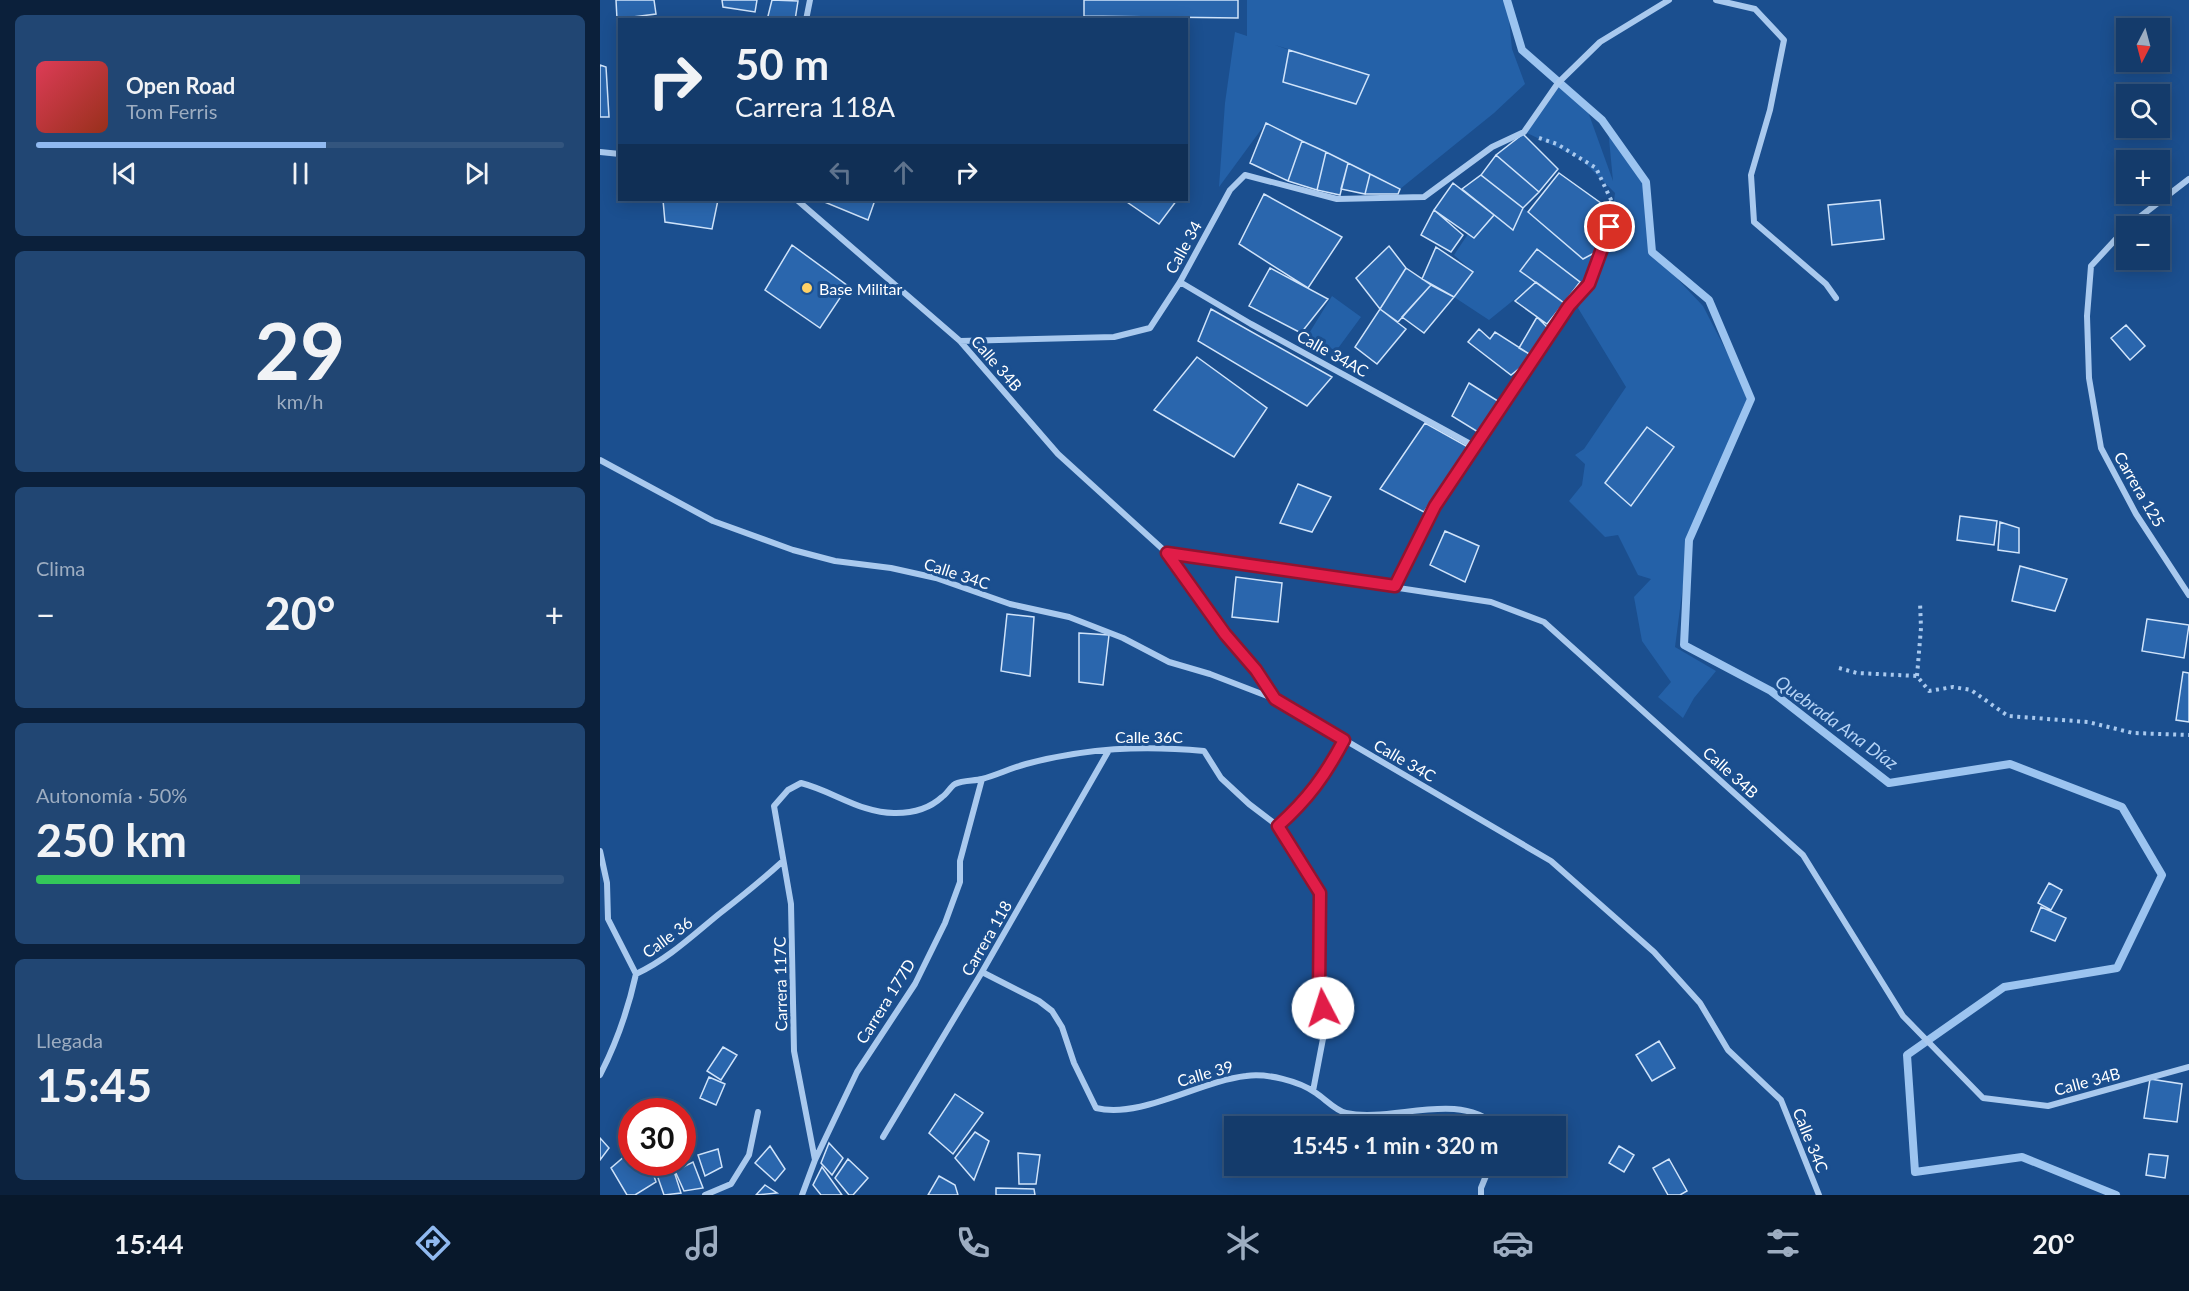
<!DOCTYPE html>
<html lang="es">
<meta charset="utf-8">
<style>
:root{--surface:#143b6b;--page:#214673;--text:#f1f3f6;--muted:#9dadc1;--line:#33557e;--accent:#90b9f0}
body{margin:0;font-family:Lato,sans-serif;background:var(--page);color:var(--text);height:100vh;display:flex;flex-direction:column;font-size:22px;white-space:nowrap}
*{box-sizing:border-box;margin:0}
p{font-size:20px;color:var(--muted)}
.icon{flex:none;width:33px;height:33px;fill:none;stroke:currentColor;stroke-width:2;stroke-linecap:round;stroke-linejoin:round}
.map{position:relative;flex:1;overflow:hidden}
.side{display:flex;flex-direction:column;gap:15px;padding:15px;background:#0b203b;width:600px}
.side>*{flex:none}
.top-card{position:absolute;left:18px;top:18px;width:570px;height:183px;border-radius:0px;box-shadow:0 3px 15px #0003,0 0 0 2px var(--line);background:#143b6b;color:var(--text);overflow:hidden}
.needle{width:39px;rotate:186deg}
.fabs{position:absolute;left:1516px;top:18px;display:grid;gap:12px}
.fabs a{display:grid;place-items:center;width:54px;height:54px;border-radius:0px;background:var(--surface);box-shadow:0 3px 15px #0003,0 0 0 2px var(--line);font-size:30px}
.speed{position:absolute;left:18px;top:1098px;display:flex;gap:12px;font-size:30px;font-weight:700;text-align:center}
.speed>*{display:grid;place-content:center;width:78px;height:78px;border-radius:50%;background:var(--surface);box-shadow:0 3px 15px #0003,0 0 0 2px var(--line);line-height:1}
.speed .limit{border:9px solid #d22;background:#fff;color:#111}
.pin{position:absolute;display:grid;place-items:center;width:51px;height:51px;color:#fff;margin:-26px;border:3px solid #fff;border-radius:50%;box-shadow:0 2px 6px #0007}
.me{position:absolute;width:66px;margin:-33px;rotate:355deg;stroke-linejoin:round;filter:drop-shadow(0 0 4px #0008)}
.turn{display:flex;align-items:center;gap:21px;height:126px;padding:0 18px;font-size:27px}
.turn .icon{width:78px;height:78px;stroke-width:2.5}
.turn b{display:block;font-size:42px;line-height:51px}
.lanes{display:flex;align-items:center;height:57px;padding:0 18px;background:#0003;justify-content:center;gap:30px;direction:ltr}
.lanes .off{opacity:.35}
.big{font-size:45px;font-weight:700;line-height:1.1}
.side .tile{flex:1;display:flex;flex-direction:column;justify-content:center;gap:9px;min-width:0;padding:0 21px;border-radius:9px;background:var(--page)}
.side .dial{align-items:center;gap:0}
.dial b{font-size:78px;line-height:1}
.song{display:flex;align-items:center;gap:18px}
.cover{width:72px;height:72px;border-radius:9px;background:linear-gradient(135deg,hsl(350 70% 55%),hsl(10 70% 35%))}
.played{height:6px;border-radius:3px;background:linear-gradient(90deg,var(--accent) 55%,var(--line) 55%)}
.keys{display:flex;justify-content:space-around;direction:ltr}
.heat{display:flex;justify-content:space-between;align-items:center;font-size:33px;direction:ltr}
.charge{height:9px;border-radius:4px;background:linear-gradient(90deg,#34c759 50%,var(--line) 0)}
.trip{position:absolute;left:624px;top:1116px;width:342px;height:60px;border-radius:0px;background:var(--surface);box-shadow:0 3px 15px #0003,0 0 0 2px var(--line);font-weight:700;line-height:60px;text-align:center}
.dock{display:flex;height:96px;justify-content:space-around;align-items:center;background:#08182b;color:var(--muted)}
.dock .icon{width:42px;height:42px}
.dock .selected{color:var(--accent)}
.dock b{font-size:27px;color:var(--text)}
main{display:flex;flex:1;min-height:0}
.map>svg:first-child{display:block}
.green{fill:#2461a8;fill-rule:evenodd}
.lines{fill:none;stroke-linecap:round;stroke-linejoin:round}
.stream{stroke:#9cc4f0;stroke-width:8}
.building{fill:#2a66ad;stroke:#cfe3fa;stroke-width:1.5}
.path{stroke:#a9c9ee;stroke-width:4;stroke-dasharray:3 4.5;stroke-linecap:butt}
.minor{stroke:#a9c9ee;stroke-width:6}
.route-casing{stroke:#92132f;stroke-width:15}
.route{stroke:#e11d48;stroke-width:10}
.poi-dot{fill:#ffd166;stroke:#1b4f8f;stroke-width:2}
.labels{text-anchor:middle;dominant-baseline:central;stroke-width:6;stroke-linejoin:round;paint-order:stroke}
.street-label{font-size:16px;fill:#fff;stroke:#1b4f8f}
.poi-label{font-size:16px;fill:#fff;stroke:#1b4f8f;text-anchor:start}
.water-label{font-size:18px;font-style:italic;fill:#b5d3f5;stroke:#1b4f8f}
</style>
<main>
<section class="side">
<div class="tile">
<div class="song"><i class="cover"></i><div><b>Open Road</b><p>Tom Ferris</p></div></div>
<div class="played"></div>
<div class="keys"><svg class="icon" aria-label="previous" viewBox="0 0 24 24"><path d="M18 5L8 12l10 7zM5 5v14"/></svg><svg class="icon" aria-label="pause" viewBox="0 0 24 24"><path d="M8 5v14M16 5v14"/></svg><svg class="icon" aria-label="next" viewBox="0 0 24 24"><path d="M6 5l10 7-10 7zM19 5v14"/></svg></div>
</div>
<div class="tile dial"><b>29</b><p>km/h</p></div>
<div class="tile"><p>Clima</p>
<div class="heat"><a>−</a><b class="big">20°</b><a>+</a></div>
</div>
<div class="tile"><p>Autonomía · 50%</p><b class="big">250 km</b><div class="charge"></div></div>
<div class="tile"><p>Llegada</p><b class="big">15:45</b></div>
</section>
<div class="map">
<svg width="1589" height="1195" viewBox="0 0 1589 1195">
<rect width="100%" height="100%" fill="#1b4f8f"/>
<!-- green -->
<path class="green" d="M 647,0 L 907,0 L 912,49 L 925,84 L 894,113 L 800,189 L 666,123 L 619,187 L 625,103 L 635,32 L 647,36 ZM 675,45 L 769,74 L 756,103 L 683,82 L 689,50 Z
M 959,83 L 987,109 L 1013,181 L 1008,128 L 1046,182 L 1052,252 L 1103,306 L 1151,399 L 1089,540 L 1075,647 L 1116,671 L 1094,698 L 1083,718 L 1058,697 L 1071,682 L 1042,641 L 1034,597 L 1051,579 L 1038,575 L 1018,535 L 1005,537 L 969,501 L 982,485 L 985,464 L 975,455 L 984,449 L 1026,387 L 978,308 C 997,271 1010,234 1015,193 L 981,159 L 925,132 Z
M 923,208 L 983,259 L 996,252 L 989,283 L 980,282 L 937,250 L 920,270 L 936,282 L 889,320 L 854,297 L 873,272 L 854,255 L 868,234 L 874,238 L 894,215 L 912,230 Z
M 732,296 L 761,317 L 736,351 L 708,335 Z"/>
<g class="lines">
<!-- stream -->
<path class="stream" d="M 907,0 L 922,50 L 1002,120 L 1046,182 L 1052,252 L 1109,300 L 1151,399 L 1089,540 L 1084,645 L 1171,691 L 1289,783 L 1410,764 L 1522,807 L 1562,875 L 1517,968 L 1404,987 L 1307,1055 L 1315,1172 L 1422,1157 L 1516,1195"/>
</g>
<!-- building -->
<path class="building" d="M 16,0 L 54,0 L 56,14 L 17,19 Z
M 122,0 L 157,0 L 155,12 L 123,7 Z
M 172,0 L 198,1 L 195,20 L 167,20 Z
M 484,0 L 638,0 L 638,18 L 484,16 Z
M 689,50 L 769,75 L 756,104 L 683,82 Z
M 0,65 L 6,67 L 9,117 L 0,117 Z
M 666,123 L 702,141 L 688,181 L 650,163 Z
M 923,134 L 958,169 L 939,192 L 896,155 Z
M 702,141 L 726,152 L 717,190 L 688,181 Z
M 726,152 L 748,163 L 740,195 L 717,190 Z
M 896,155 L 939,192 L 923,208 L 881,175 Z
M 748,163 L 770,174 L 765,194 L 741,189 Z
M 959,173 L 1012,211 L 996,252 L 983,259 L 928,212 Z
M 770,174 L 800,189 L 798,194 L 765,194 Z
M 881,175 L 923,208 L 913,230 L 862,189 Z
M 853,183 L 894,215 L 874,238 L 834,210 Z
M 664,194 L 742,237 L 708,288 L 639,244 Z
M 63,200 L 118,200 L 112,229 L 65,222 Z
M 223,200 L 275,200 L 268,220 L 222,201 Z
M 524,200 L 577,200 L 559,224 Z
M 1280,200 L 1284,239 L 1232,245 L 1228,205 Z
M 834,210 L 863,235 L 851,252 L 821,235 Z
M 192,245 L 248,286 L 220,328 L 165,290 Z
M 789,246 L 806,268 L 780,309 L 756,278 Z
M 836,247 L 873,272 L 854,297 L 822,279 Z
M 937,249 L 980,282 L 964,303 L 920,271 Z
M 670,268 L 728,299 L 701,333 L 649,306 Z
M 806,268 L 831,285 L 798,322 L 780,309 Z
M 936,282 L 964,303 L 947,324 L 915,301 Z
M 831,285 L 854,297 L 824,333 L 802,317 Z
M 611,309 L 732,377 L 707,406 L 598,341 Z
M 780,309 L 806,329 L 777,364 L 755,347 Z
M 937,317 L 951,331 L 934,357 L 919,348 Z
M 1526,325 L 1545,346 L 1530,360 L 1511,338 Z
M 879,329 L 890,339 L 895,332 L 934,357 L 911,375 L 868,342 Z
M 597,357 L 667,408 L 634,457 L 554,410 Z
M 869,383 L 901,403 L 878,432 L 852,416 Z
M 825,423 L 868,447 L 824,512 L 780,489 Z
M 1047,427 L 1074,447 L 1031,506 L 1005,483 Z
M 698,484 L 731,497 L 712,532 L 680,523 Z
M 1360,516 L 1397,521 L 1394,545 L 1357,540 Z
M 1400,522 L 1419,528 L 1419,553 L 1398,550 Z
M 845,531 L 879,546 L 865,582 L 830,565 Z
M 1420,566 L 1467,579 L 1455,611 L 1412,601 Z
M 636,577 L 682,583 L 678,622 L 632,617 Z
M 407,614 L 434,617 L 430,676 L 401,671 Z
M 1547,619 L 1589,625 L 1584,658 L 1542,651 Z
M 479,633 L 509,635 L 503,685 L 479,682 Z
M 1583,672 L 1589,673 L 1589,722 L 1576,720 Z
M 1449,883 L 1462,890 L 1451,910 L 1438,903 Z
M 1441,907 L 1466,918 L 1455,941 L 1431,931 Z
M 1059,1041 L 1075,1068 L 1052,1081 L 1036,1055 Z
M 123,1047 L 137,1055 L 121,1080 L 107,1071 Z
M 109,1077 L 125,1084 L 116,1105 L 100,1098 Z
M 1550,1079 L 1582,1084 L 1577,1122 L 1544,1118 Z
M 355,1094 L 383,1113 L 353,1154 L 329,1133 Z
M 375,1132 L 389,1141 L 374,1180 L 355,1158 Z
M 0,1138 L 9,1148 L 0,1160 Z
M 229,1143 L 243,1158 L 232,1175 L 221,1163 Z
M 170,1146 L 185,1169 L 175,1181 L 155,1163 Z
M 1019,1146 L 1034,1155 L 1024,1172 L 1009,1163 Z
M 118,1149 L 122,1167 L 105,1176 L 98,1155 Z
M 32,1150 L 32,1162 L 49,1162 L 56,1182 L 35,1195 L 27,1195 L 11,1168 Z
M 418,1153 L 440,1155 L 436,1184 L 419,1184 Z
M 1549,1154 L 1568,1156 L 1565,1178 L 1546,1175 Z
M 248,1159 L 268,1178 L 253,1195 L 249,1195 L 235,1178 Z
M 1069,1159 L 1087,1191 L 1080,1195 L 1068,1195 L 1053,1168 Z
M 67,1162 L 71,1162 L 81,1193 L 64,1195 L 55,1169 Z
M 93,1162 L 103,1188 L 84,1191 L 75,1171 Z
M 222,1167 L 242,1195 L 221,1195 L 213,1185 Z
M 339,1176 L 355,1185 L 358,1195 L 328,1195 Z
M 165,1185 L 177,1193 L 156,1195 Z
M 396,1188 L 434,1189 L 435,1195 L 396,1195 Z"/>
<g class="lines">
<!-- path -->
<path class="path" d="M 939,138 L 957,144 L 996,168 L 1013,204 L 1012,214
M 1239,668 L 1257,673 L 1317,676 L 1329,691 L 1353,687 L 1371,690 L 1408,716 L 1488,722 L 1533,733 L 1589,735
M 1317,676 L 1321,628 L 1320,602"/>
<!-- minor -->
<path class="minor" d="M 1116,0 L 1155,9 L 1184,40 L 1170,110 L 1151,175 L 1154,222 L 1226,284 L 1236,298
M 206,20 L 210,0
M 0,152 L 20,154
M 197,200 L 360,341 L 458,454 L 567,553 L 891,602 L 944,622 L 1203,855 L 1303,1016 L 1383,1098 L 1448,1106 L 1589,1067
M 1528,226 L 1589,179
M 1527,227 L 1491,266 L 1487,316 L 1489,378 L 1501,448 L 1536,514 L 1589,595
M 580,282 L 651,324 L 874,446
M 360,341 L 514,337 L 550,328 L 580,282 L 630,190 L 645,175 L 737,199 L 824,197 L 892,147 L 924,132 L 958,83 L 1000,42 L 1069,0
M 0,460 L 113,521 L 193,550 L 235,561 L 291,568 L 336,578 L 410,604 L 469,617 L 523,638 L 569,662 L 610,674 L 675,699 L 951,861 L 1054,952 L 1100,1003 L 1128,1050 L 1181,1100 L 1219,1195
M 567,553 L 625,634 L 656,670 L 675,699
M 795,586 L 835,506 L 969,306 L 989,284 L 1010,227
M 678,826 C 708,799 725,776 744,740
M 0,851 L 7,883 L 8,919 L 36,974
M 382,972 L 439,1001 L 452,1011 L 462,1027 L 474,1063 L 496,1108 C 541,1119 600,1081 646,1076 C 667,1073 699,1081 716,1093 C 725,1099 736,1111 746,1113 C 792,1123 858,1090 896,1126
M 36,974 C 68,959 92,936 119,914 C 141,897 162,880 183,861
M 0,1075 C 17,1042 28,1010 36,974
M 283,1137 L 382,972 L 509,750
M 215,1160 L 194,1051 L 191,904 L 174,806 L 188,790 L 201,783 C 233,791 262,814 296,813 C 313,813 329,809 342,797 C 347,794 350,787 355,784 C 363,780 374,781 382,779 C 397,775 411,768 426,764 C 486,748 542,745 604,751 L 621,778 L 649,804 L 678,826 L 720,893 L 719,993 L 726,1023 L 713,1091
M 105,1195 L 131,1184 L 149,1155 L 158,1112
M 202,1195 L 215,1160 L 257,1072 L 315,984 L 345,923 L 360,882 L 360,861 L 382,779
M 881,1195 L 881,1188 L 890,1166"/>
</g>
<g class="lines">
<!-- route casing -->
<g class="route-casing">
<path id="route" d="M 723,1008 L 719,993 L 720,893 L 678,826 C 708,799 725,776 744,740 L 675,699 L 656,670 L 625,634 L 567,553 L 795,586 L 835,506 L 969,306 L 989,284 L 1010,227"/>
</g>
<!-- route -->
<use href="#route" class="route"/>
</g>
<!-- markers -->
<circle class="poi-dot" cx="207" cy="288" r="6"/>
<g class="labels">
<!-- street labels -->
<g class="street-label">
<text transform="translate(583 247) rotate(-61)">Calle 34</text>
<text transform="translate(733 353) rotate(29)">Calle 34AC</text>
<text transform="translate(397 363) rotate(49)">Calle 34B</text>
<text transform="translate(1540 489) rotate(60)">Carrera 125</text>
<text transform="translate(357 573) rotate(18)">Calle 34C</text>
<text x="549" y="736">Calle 36C</text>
<text transform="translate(805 760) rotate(30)">Calle 34C</text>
<text transform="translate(1131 772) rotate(42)">Calle 34B</text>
<text transform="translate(67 937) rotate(-36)">Calle 36</text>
<text transform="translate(386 938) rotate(-60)">Carrera 118</text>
<text transform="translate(180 984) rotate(-91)">Carrera 117C</text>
<text transform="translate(285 1001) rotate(-58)">Carrera 177D</text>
<text transform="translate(605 1073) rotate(-16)">Calle 39</text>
<text transform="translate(1487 1081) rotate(-15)">Calle 34B</text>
<text transform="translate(1211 1140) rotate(68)">Calle 34C</text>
</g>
<!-- poi labels -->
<g class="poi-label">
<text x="219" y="288">Base Militar</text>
</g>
<!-- water labels -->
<g class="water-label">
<text transform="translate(1237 722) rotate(36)">Quebrada Ana Díaz</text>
</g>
</g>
</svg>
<div class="fabs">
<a><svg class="needle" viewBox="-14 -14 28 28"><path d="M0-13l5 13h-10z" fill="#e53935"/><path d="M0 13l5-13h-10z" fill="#9dadc1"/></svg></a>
<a><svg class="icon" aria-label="search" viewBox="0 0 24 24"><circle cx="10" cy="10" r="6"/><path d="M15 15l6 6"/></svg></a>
<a>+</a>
<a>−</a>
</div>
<div class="speed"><div class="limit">30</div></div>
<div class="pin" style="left:1010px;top:227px;background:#d93025"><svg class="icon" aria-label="arrive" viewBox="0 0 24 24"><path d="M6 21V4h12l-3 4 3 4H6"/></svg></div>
<svg class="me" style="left:723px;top:1008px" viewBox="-20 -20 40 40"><circle r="19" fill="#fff"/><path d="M0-13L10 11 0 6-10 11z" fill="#e11d48"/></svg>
<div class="trip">15:45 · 1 min · 320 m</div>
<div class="top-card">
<div class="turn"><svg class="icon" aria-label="right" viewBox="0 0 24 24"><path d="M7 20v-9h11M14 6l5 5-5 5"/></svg><div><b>50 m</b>Carrera 118A</div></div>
<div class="lanes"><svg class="icon off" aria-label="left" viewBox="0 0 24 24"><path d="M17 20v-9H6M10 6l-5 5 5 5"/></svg><svg class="icon off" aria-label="ahead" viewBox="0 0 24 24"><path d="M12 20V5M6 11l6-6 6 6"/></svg><svg class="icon" aria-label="right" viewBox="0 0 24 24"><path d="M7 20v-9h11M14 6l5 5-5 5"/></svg></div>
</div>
</div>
</main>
<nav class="dock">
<b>15:44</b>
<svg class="icon selected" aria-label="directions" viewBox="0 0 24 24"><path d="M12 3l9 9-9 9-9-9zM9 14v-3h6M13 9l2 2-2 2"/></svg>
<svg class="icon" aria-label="music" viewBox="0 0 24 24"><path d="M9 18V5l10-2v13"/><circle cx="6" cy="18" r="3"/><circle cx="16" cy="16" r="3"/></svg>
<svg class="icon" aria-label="phone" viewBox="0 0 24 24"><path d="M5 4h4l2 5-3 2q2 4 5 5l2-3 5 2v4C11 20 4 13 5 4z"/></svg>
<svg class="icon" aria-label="climate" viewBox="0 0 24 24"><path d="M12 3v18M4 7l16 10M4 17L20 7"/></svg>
<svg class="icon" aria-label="car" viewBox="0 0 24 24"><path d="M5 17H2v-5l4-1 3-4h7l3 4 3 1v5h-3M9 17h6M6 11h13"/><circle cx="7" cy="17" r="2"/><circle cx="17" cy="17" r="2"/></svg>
<svg class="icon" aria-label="filters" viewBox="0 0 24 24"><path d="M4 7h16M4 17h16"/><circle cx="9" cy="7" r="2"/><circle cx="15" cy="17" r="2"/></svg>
<b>20°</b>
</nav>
